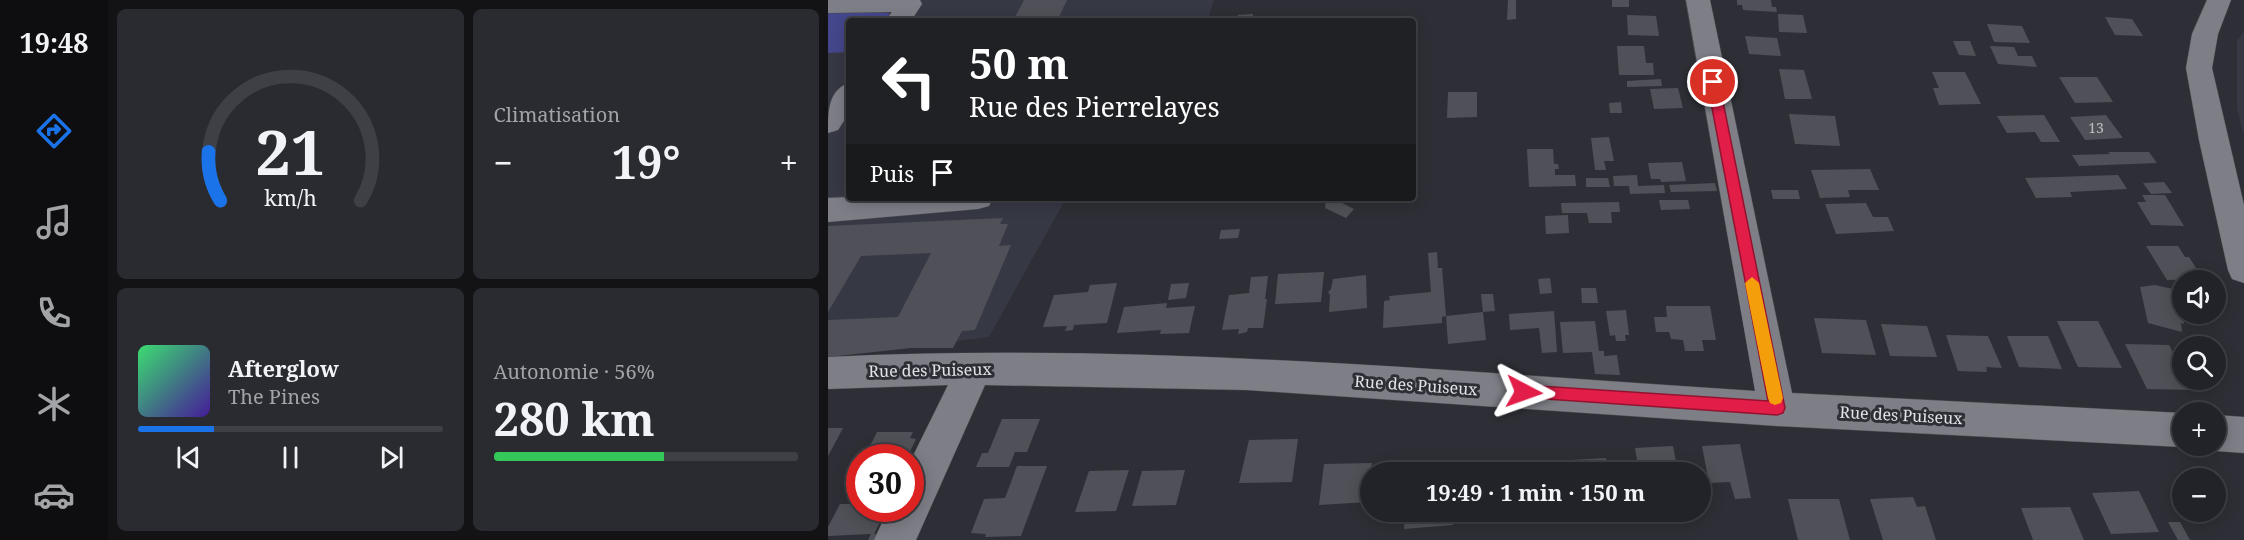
<!DOCTYPE html>
<html lang="fr">
<meta charset="utf-8">
<style>
:root{--surface:#222328;--page:#2a2b30;--text:#f1f3f6;--muted:#a2a4a8;--line:#3f4045;--accent:#1a73e8}
body{margin:0;font-family:"Noto Serif",serif;background:var(--page);color:var(--text);height:100vh;display:flex;flex-direction:column;font-size:22px;white-space:nowrap}
*{box-sizing:border-box;margin:0}
p{font-size:20px;color:var(--muted)}
.icon{flex:none;width:33px;height:33px;fill:none;stroke:currentColor;stroke-width:2;stroke-linecap:round;stroke-linejoin:round}
.map{position:relative;flex:1;overflow:hidden}
.sheet{display:flex;flex-direction:column;gap:9px;padding:9px;background:#131316;width:720px}
.sheet>*{flex:none}
.hud{position:absolute;left:18px;top:18px;width:570px;height:183px;border-radius:6px;box-shadow:0 3px 15px #0003,0 0 0 2px var(--line);background:#202124;color:#fff;overflow:hidden}
.tools{position:absolute;left:1344px;top:270px;display:grid;gap:12px}
.tools a{display:grid;place-items:center;width:54px;height:54px;border-radius:50%;background:var(--surface);box-shadow:0 3px 15px #0003,0 0 0 2px var(--line);font-size:30px}
.speed{position:absolute;left:18px;top:444px;display:flex;gap:12px;font-size:30px;font-weight:700;text-align:center}
.speed>*{display:grid;place-content:center;width:78px;height:78px;border-radius:50%;background:var(--surface);box-shadow:0 3px 15px #0003,0 0 0 2px var(--line);line-height:1}
.speed .limit{border:9px solid #d22;background:#fff;color:#111}
.pin{position:absolute;display:grid;place-items:center;width:51px;height:51px;color:#fff;margin:-26px;border:3px solid #fff;border-radius:50%;box-shadow:0 2px 6px #0007}
.me{position:absolute;width:66px;margin:-33px;rotate:94deg;stroke-linejoin:round;filter:drop-shadow(0 0 4px #0008)}
.turn{display:flex;align-items:center;gap:21px;height:126px;padding:0 24px;font-size:27px}
.turn .icon{width:78px;height:78px;stroke-width:2.5}
.turn b{display:block;font-size:42px;line-height:51px}
.then{display:flex;align-items:center;height:57px;padding:0 24px;background:#0003;gap:12px;font-size:22px}
.big{font-size:45px;font-weight:700;line-height:1.1}
.sheet .widget{flex:1;display:flex;flex-direction:column;justify-content:center;gap:9px;min-width:0;padding:0 21px;border-radius:9px;background:var(--page)}
.sheet .dial{align-items:center;gap:0}
.dial svg{height:156px;overflow:visible;fill:none;stroke:var(--line);stroke-width:7;stroke-linecap:round;text-anchor:middle}
.dial text{fill:var(--text);stroke:none}
.song{display:flex;align-items:center;gap:18px}
.cover{width:72px;height:72px;border-radius:9px;background:linear-gradient(135deg,hsl(140 70% 55%),hsl(260 70% 35%))}
.played{height:6px;border-radius:3px;background:linear-gradient(90deg,var(--accent) 25%,var(--line) 25%)}
.keys{display:flex;justify-content:space-around;direction:ltr}
.heat{display:flex;justify-content:space-between;align-items:center;font-size:33px;direction:ltr}
.charge{height:9px;border-radius:4px;background:linear-gradient(90deg,#34c759 56%,var(--line) 0)}
.sheet .tiles{flex:1;display:grid;gap:9px;grid-template-columns:repeat(2,1fr)}
.trip{position:absolute;left:532px;top:462px;width:351px;height:60px;border-radius:30px;background:var(--surface);box-shadow:0 3px 15px #0003,0 0 0 2px var(--line);font-weight:700;line-height:60px;text-align:center}
main{display:flex;flex:1;min-height:0}
.tab-bar{display:flex;flex-direction:column;width:108px;justify-content:space-around;align-items:center;background:#0e0e10;color:var(--muted)}
.tab-bar .icon{width:42px;height:42px}
.tab-bar .selected{color:var(--accent)}
.tab-bar b{font-size:27px;color:var(--text)}
.map>svg:first-child{display:block}
.built{fill:#363844}
.green{fill:#44478b}
.building{fill:#505158}
.lines{fill:none;stroke-linecap:round;stroke-linejoin:round}
.minor-casing{stroke:#4c4c52;stroke-width:1}
.minor{fill:#7d7e86;fill-rule:evenodd}
.route{fill:#e11d48;stroke:#92132f;stroke-width:1.5}
.slow{fill:#f59e0b}
.labels{text-anchor:middle;dominant-baseline:central;stroke-width:6;stroke-linejoin:round;paint-order:stroke}
.number-label{font-size:14px;fill:#bebec3}
.street-label{font-size:16px;fill:#e2e3e7;stroke:#2e2f36}
</style>
<main>
<nav class="tab-bar">
<b>19:48</b>
<svg class="icon selected" aria-label="directions" viewBox="0 0 24 24"><path d="M12 3l9 9-9 9-9-9zM9 14v-3h6M13 9l2 2-2 2"/></svg>
<svg class="icon" aria-label="music" viewBox="0 0 24 24"><path d="M9 18V5l10-2v13"/><circle cx="6" cy="18" r="3"/><circle cx="16" cy="16" r="3"/></svg>
<svg class="icon" aria-label="phone" viewBox="0 0 24 24"><path d="M5 4h4l2 5-3 2q2 4 5 5l2-3 5 2v4C11 20 4 13 5 4z"/></svg>
<svg class="icon" aria-label="climate" viewBox="0 0 24 24"><path d="M12 3v18M4 7l16 10M4 17L20 7"/></svg>
<svg class="icon" aria-label="car" viewBox="0 0 24 24"><path d="M5 17H2v-5l4-1 3-4h7l3 4 3 1v5h-3M9 17h6M6 11h13"/><circle cx="7" cy="17" r="2"/><circle cx="17" cy="17" r="2"/></svg>
</nav>
<section class="sheet">
<div class="tiles">
<div class="widget dial"><svg viewBox="0 0 100 80">
<path d="M14 69A42 42 0 1 1 86 69"/>
<path d="M14 69A42 42 0 0 1 8 44" stroke="#1a73e8"/>
<text x="50" y="56" font-size="32" font-weight="700">21</text>
<text x="50" y="72" font-size="11">km/h</text>
</svg></div>
<div class="widget"><p>Climatisation</p>
<div class="heat"><a>−</a><b class="big">19°</b><a>+</a></div>
</div>
<div class="widget">
<div class="song"><i class="cover"></i><div><b>Afterglow</b><p>The Pines</p></div></div>
<div class="played"></div>
<div class="keys"><svg class="icon" aria-label="previous" viewBox="0 0 24 24"><path d="M18 5L8 12l10 7zM5 5v14"/></svg><svg class="icon" aria-label="pause" viewBox="0 0 24 24"><path d="M8 5v14M16 5v14"/></svg><svg class="icon" aria-label="next" viewBox="0 0 24 24"><path d="M6 5l10 7-10 7zM19 5v14"/></svg></div>
</div>
<div class="widget"><p>Autonomie · 56%</p><b class="big">280 km</b><div class="charge"></div></div>
</div>
</section>
<div class="map">
<svg width="1416" height="540" viewBox="0 0 1416 540">
<rect width="100%" height="100%" fill="#2e2f36"/>
<!-- built -->
<path class="built" d="M 0,0 L 386,0 L 379,21 L 21,21 L 21,198 L 238,198 L 161,337 L 0,357 Z
M 1416,31 L 1416,135 L 1409,109 L 1409,41 Z"/>
<!-- green -->
<path class="green" d="M 43,12 L 61,13 L 61,17 L 58,21 L 21,21 L 21,52 L 0,53 L 0,13 Z"/>
<!-- building -->
<path class="building" d="M 196,0 L 239,0 L 229,21 L 185,21 Z
M 680,0 L 688,0 L 688,19 L 679,20 Z
M 784,0 L 801,0 L 801,7 L 784,7 Z
M 909,0 L 943,0 L 944,7 L 948,7 L 949,12 L 915,10 L 914,5 L 909,5 Z
M 425,14 L 424,19 L 429,19 L 428,21 L 409,21 L 410,15 Z
M 950,14 L 975,15 L 979,33 L 951,32 Z
M 799,15 L 828,16 L 831,36 L 800,35 Z
M 1277,17 L 1304,19 L 1315,36 L 1287,35 Z
M 1159,24 L 1194,26 L 1202,43 L 1166,42 Z
M 917,36 L 949,38 L 953,56 L 921,54 Z
M 1125,41 L 1142,41 L 1148,56 L 1131,55 Z
M 789,46 L 816,46 L 818,63 L 825,63 L 826,75 L 791,75 Z
M 1162,46 L 1186,47 L 1190,56 L 1204,56 L 1209,67 L 1170,64 Z
M 951,69 L 976,70 L 984,99 L 957,99 Z
M 1104,72 L 1137,72 L 1153,104 L 1111,105 L 1105,88 L 1111,88 Z
M 1231,77 L 1269,77 L 1285,102 L 1247,103 Z
M 833,79 L 834,86 L 799,87 L 799,81 Z
M 850,88 L 855,108 L 826,109 L 822,89 Z
M 620,92 L 649,92 L 649,117 L 619,118 Z
M 793,102 L 794,113 L 782,113 L 781,103 Z
M 961,114 L 1007,116 L 1012,146 L 967,144 Z
M 1216,115 L 1232,142 L 1213,142 L 1207,132 L 1179,133 L 1169,116 Z
M 1278,115 L 1295,138 L 1257,140 L 1242,117 Z
M 781,137 L 786,161 L 776,161 L 778,170 L 767,170 L 763,138 Z
M 699,149 L 725,149 L 726,164 L 730,164 L 731,169 L 727,169 L 727,175 L 747,175 L 748,186 L 701,187 Z
M 1280,152 L 1321,152 L 1329,163 L 1251,166 L 1244,155 L 1282,154 Z
M 854,162 L 858,181 L 833,182 L 832,179 L 823,179 L 820,163 Z
M 1042,169 L 1051,190 L 1020,190 L 1022,197 L 992,198 L 983,170 Z
M 809,175 L 810,186 L 836,185 L 837,193 L 802,194 L 801,186 L 786,186 L 785,176 Z
M 1290,175 L 1299,189 L 1242,192 L 1244,197 L 1208,198 L 1197,178 Z
M 758,178 L 780,178 L 782,187 L 758,187 Z
M 1336,182 L 1344,193 L 1323,194 L 1315,183 Z
M 887,183 L 889,191 L 843,192 L 841,185 Z
M 943,190 L 970,190 L 972,199 L 945,199 Z
M 1314,195 L 1337,195 L 1356,226 L 1323,225 L 1309,202 L 1318,202 Z
M 498,198 L 510,198 L 508,200 L 526,209 L 518,218 L 497,208 Z
M 831,200 L 860,200 L 862,209 L 833,210 Z
M 791,202 L 792,212 L 783,212 L 784,223 L 761,223 L 759,213 L 734,213 L 733,203 Z
M 1038,203 L 1045,217 L 1060,217 L 1066,231 L 1008,234 L 997,204 Z
M 740,215 L 741,233 L 718,234 L 717,216 Z
M 175,218 L 172,224 L 180,224 L 171,246 L 183,245 L 147,330 L 134,331 L 125,348 L 83,348 L 0,357 L 0,320 L 70,317 L 103,253 L 33,256 L 0,312 L 0,226 Z
M 412,229 L 410,238 L 391,239 L 393,230 Z
M 1318,246 L 1350,246 L 1357,257 L 1361,257 L 1375,279 L 1339,280 Z
M 609,252 L 610,268 L 614,268 L 618,316 L 655,312 L 658,340 L 620,344 L 618,316 L 614,317 L 614,323 L 555,328 L 556,301 L 562,300 L 561,296 L 603,292 L 600,253 Z
M 496,272 L 493,302 L 447,304 L 450,274 Z
M 538,275 L 539,308 L 501,312 L 502,295 L 500,292 L 503,289 L 505,279 Z
M 440,276 L 437,299 L 439,299 L 435,328 L 420,328 L 419,332 L 410,334 L 411,329 L 394,330 L 401,295 L 421,293 L 423,277 Z
M 722,278 L 724,293 L 712,294 L 710,279 Z
M 289,283 L 279,323 L 246,325 L 245,330 L 237,331 L 239,326 L 215,327 L 226,295 L 260,292 L 262,285 Z
M 361,283 L 358,298 L 340,300 L 343,284 Z
M 1327,285 L 1354,291 L 1353,309 L 1356,324 L 1353,323 L 1354,332 L 1320,323 L 1312,287 Z
M 753,288 L 768,288 L 770,303 L 754,303 Z
M 653,294 L 665,294 L 667,311 L 655,312 Z
M 339,303 L 338,308 L 367,306 L 361,333 L 332,334 L 333,330 L 289,333 L 296,307 Z
M 838,306 L 882,306 L 888,340 L 874,340 L 876,351 L 857,351 L 855,340 L 843,339 L 841,332 L 828,332 L 826,317 L 839,317 Z
M 798,310 L 801,335 L 797,335 L 798,341 L 788,341 L 787,335 L 782,336 L 778,311 Z
M 726,311 L 729,352 L 714,353 L 711,328 L 682,330 L 681,314 Z
M 986,318 L 1038,320 L 1048,355 L 994,353 Z
M 767,321 L 771,351 L 776,351 L 776,356 L 789,355 L 792,375 L 767,374 L 764,352 L 735,353 L 732,322 Z
M 1229,321 L 1270,321 L 1294,368 L 1250,367 Z
M 1053,324 L 1099,326 L 1109,357 L 1062,356 Z
M 1118,335 L 1160,336 L 1174,368 L 1158,367 L 1159,372 L 1130,371 Z
M 1179,336 L 1220,336 L 1234,369 L 1191,367 Z
M 1297,344 L 1341,345 L 1354,369 L 1354,380 L 1360,380 L 1366,390 L 1319,389 Z
M 174,419 L 212,419 L 199,452 L 187,452 L 181,467 L 148,467 L 154,453 L 160,453 Z
M 0,428 L 15,428 L 0,456 Z
M 49,432 L 85,432 L 82,438 L 88,439 L 79,458 L 36,458 Z
M 470,439 L 464,482 L 411,483 L 421,440 Z
M 912,444 L 923,498 L 907,499 L 902,482 L 881,483 L 874,446 Z
M 845,446 L 850,472 L 811,472 L 807,448 Z
M 778,458 L 780,472 L 726,472 L 725,461 Z
M 544,463 L 540,502 L 491,505 L 496,464 Z
M 189,466 L 219,466 L 193,536 L 157,537 L 158,534 L 143,533 L 156,499 L 177,498 Z
M 301,470 L 288,511 L 247,512 L 261,471 Z
M 357,470 L 348,505 L 304,506 L 314,471 Z
M 1311,491 L 1331,532 L 1283,534 L 1264,493 Z
M 1085,497 L 1089,507 L 1097,506 L 1108,540 L 1055,540 L 1042,499 Z
M 960,499 L 1011,499 L 1022,540 L 970,540 Z
M 12,504 L 32,504 L 32,508 L 59,508 L 46,534 L 49,534 L 47,540 L 40,540 L 43,534 L 0,536 L 0,527 Z
M 1242,507 L 1256,540 L 1205,540 L 1193,508 Z
M 577,512 L 625,512 L 625,525 L 576,529 Z
M 645,512 L 681,512 L 681,514 L 645,516 Z
M 1340,522 L 1352,522 L 1362,540 L 1350,540 Z"/>
<g class="lines">
<!-- minor casing -->
<g class="minor-casing">
<path id="minor" d="M 0,0 L 92,0 L 94,4 L 83,21 L 57,21 L 64,12 L 0,13 Z
M 858,0 L 882,0 L 964,393 L 1354,413 L 1354,446 L 1359,446 L 1354,447 L 949,426 L 419,390 L 157,385 L 88,540 L 46,540 L 61,508 L 82,508 L 82,462 L 120,385 L 0,389 L 0,357 C 309,342 619,371 927,391 Z
M 1379,0 L 1403,0 L 1390,34 L 1384,68 L 1416,205 L 1416,283 L 1404,279 L 1400,270 L 1371,140 L 1358,68 L 1364,34 Z
M 21,83 L 21,113 L 10,130 L 0,133 C 0,112 0,90 21,83 Z
M 21,197 L 21,198 L 165,198 L 161,206 L 150,209 L 0,222 L 0,198 Z
M 1388,415 L 1416,417 L 1416,453 L 1388,451 L 1375,446 L 1388,446 Z"/>
</g>
<!-- minor -->
<use href="#minor" class="minor"/>
</g>
<!-- route -->
<path class="route" d="M 885,79 L 891,82 L 957,408 L 955,413 L 949,415 L 690,397 L 688,392 L 690,387 L 696,385 L 940,401 L 879,82 Z"/>
<!-- slow -->
<path class="slow" d="M 924,277 L 931,283 L 955,398 L 953,403 L 947,405 L 942,403 L 940,398 L 917,283 Z"/>
<g class="labels">
<!-- number labels -->
<g class="number-label">
<text x="1268" y="127">13</text>
</g>
<!-- street labels -->
<g class="street-label">
<text transform="translate(102 370) rotate(-1)">Rue des Puiseux</text>
<text transform="translate(588 385) rotate(4)">Rue des Puiseux</text>
<text transform="translate(1073 415) rotate(3)">Rue des Puiseux</text>
</g>
</g>
</svg>
<div class="tools">
<a><svg class="icon" aria-label="sound" viewBox="0 0 24 24"><path d="M4 9h4l5-4v14l-5-4H4zM17 9q2 3 0 6"/></svg></a>
<a><svg class="icon" aria-label="search" viewBox="0 0 24 24"><circle cx="10" cy="10" r="6"/><path d="M15 15l6 6"/></svg></a>
<a>+</a>
<a>−</a>
</div>
<div class="speed"><div class="limit">30</div></div>
<div class="pin" style="left:885px;top:82px;background:#d93025"><svg class="icon" aria-label="arrive" viewBox="0 0 24 24"><path d="M6 21V4h12l-3 4 3 4H6"/></svg></div>
<svg class="me" style="left:696px;top:392px" viewBox="-20 -20 40 40"><path d="M0-17L14 15 0 8-14 15z" fill="#e11d48" stroke="#fff" stroke-width="4"/></svg>
<div class="trip">19:49 · 1 min · 150 m</div>
<div class="hud">
<div class="turn"><svg class="icon" aria-label="left" viewBox="0 0 24 24"><path d="M17 20v-9H6M10 6l-5 5 5 5"/></svg><div><b>50 m</b>Rue des Pierrelayes</div></div>
<div class="then">Puis<svg class="icon" aria-label="arrive" viewBox="0 0 24 24"><path d="M6 21V4h12l-3 4 3 4H6"/></svg></div>
</div>
</div>
</main>
